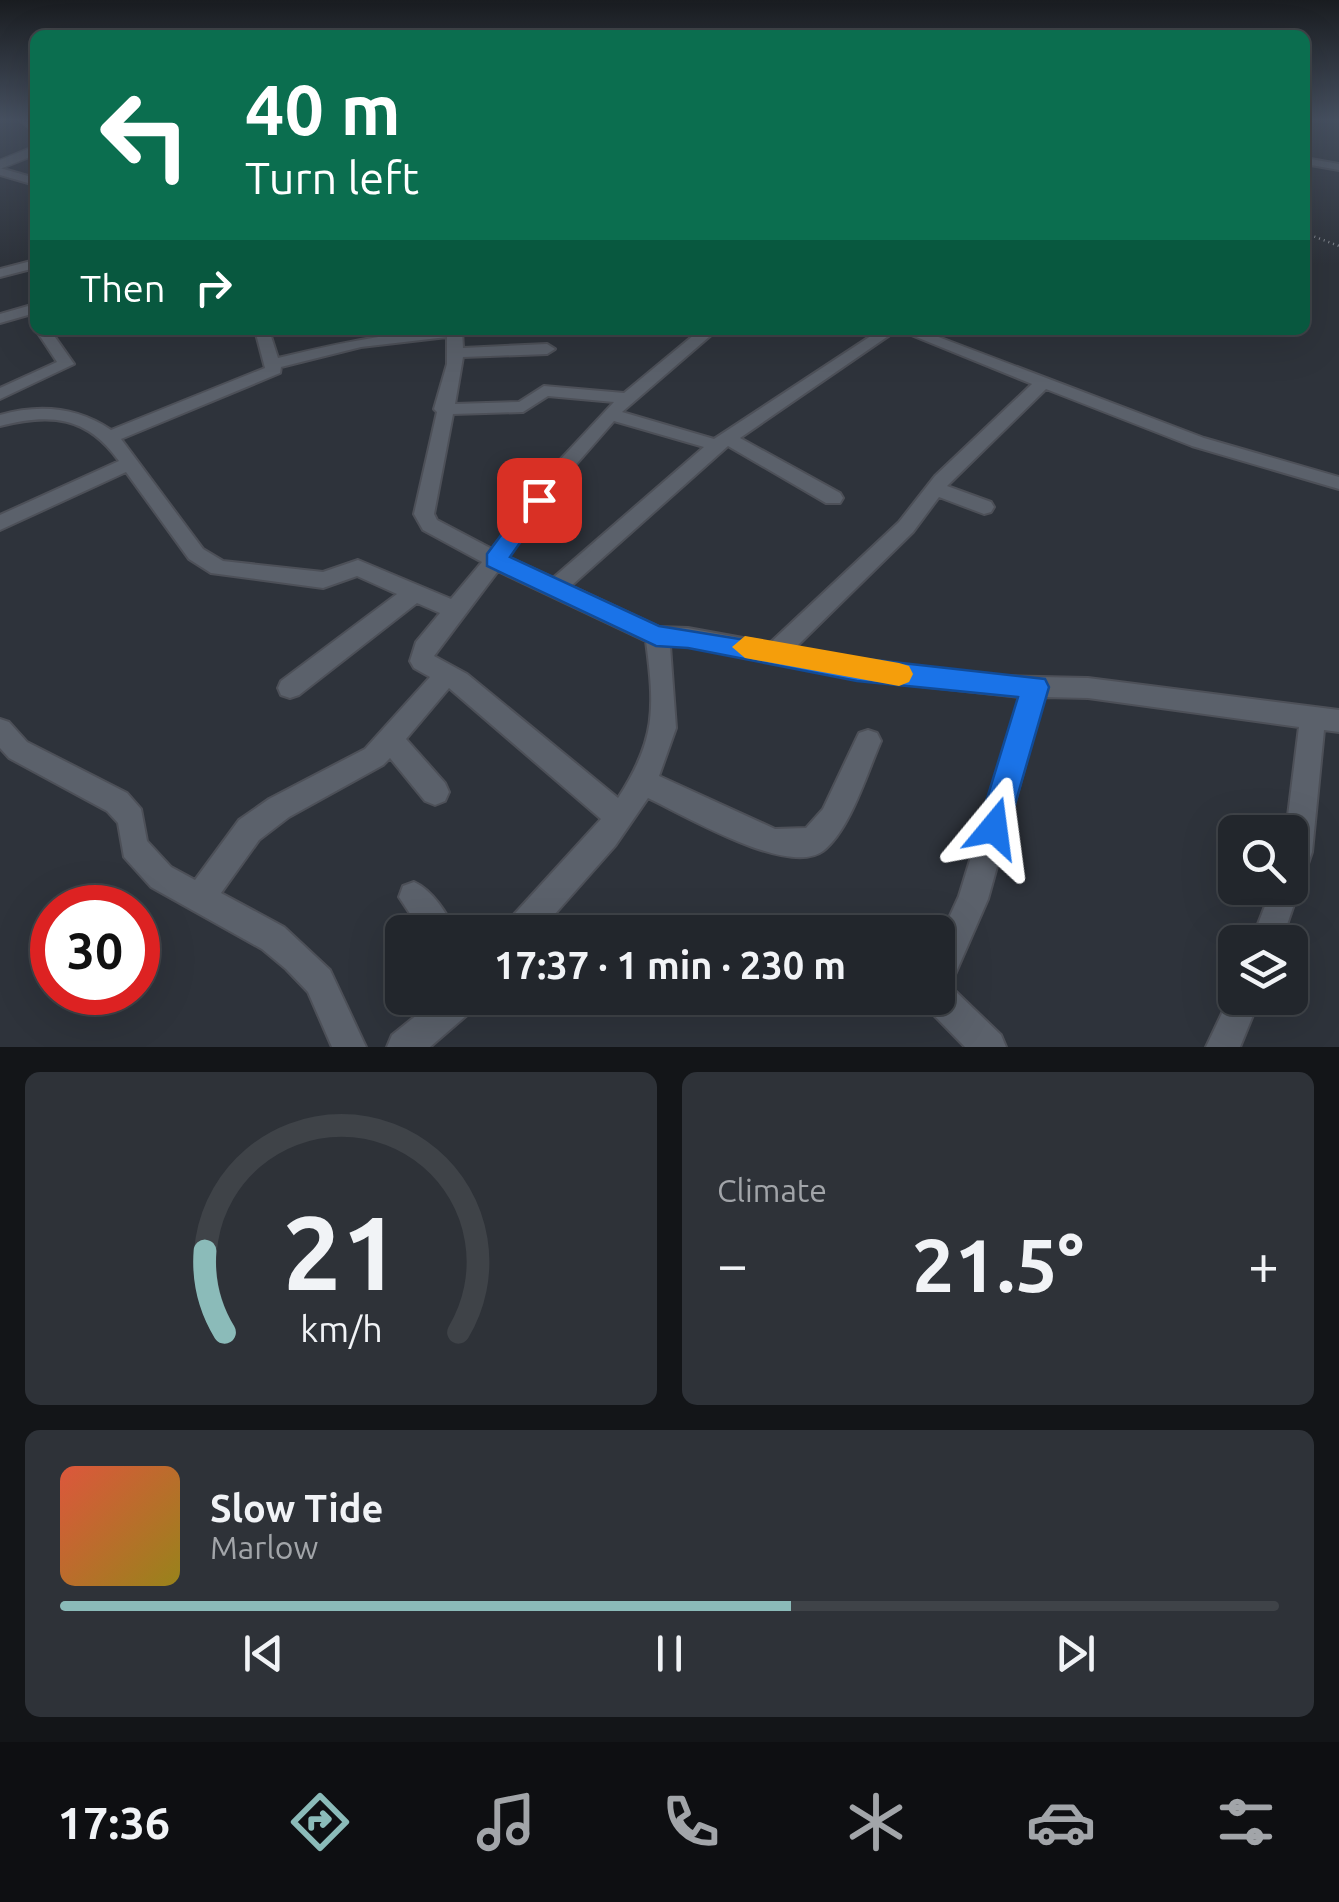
<!DOCTYPE html>
<meta charset="utf-8">
<style>
:root{--surface:#22262c;--page:#2e3238;--text:#f1f3f6;--muted:#a2a5a9;--line:#3f4348;--accent:#8bbbb9}
body{margin:0;font-family:Ubuntu,sans-serif;background:var(--page);color:var(--text);height:100vh;display:flex;flex-direction:column;font-size:38px;white-space:nowrap}
*{box-sizing:border-box;margin:0}
p{font-size:32px;color:var(--muted)}
.icon{flex:none;width:55px;height:55px;fill:none;stroke:currentColor;stroke-width:2;stroke-linecap:round;stroke-linejoin:round}
.map{position:relative;height:1047px;overflow:hidden}
.details{display:flex;flex-direction:column;gap:25px;padding:25px;background:#131518;flex:1}
.details>*{flex:none}
.hud{position:absolute;left:30px;top:30px;width:1280px;height:305px;border-radius:15px;box-shadow:0 10px 40px #0002,0 0 0 2px var(--line);background:#0b6e4f;color:#fff;overflow:hidden}
.tools{position:absolute;left:1218px;top:815px;display:grid;gap:20px}
.tools a{display:grid;place-items:center;width:90px;height:90px;border-radius:15px;background:var(--surface);box-shadow:0 10px 40px #0002,0 0 0 2px var(--line);font-size:50px}
.speed{position:absolute;left:30px;top:885px;display:flex;gap:20px;font-size:50px;font-weight:700;text-align:center}
.speed>*{display:grid;place-content:center;width:130px;height:130px;border-radius:50%;background:var(--surface);box-shadow:0 10px 40px #0002,0 0 0 2px var(--line);line-height:1}
.speed .limit{border:15px solid #d22;background:#fff;color:#111}
.pin{position:absolute;display:grid;place-items:center;width:85px;height:85px;color:#fff;margin:-42px;border-radius:20px;box-shadow:0 5px 15px #0006}
.me{position:absolute;width:110px;margin:-55px;rotate:16deg;stroke-linejoin:round;filter:drop-shadow(0 0 8px #0008)}
.turn{display:flex;align-items:center;gap:35px;height:210px;padding:0 50px;font-size:45px}
.turn .icon{width:130px;height:130px;stroke-width:2.5}
.turn b{display:block;font-size:70px;line-height:85px}
.then{display:flex;align-items:center;height:95px;padding:0 50px;background:#0003;gap:20px;font-size:38px}
.big{font-size:75px;font-weight:700;line-height:1.1}
.details .widget{flex:1;display:flex;flex-direction:column;justify-content:center;gap:15px;min-width:0;padding:0 35px;border-radius:15px;background:var(--page)}
.details .dial{align-items:center;gap:0}
.dial svg{height:260px;overflow:visible;fill:none;stroke:var(--line);stroke-width:7;stroke-linecap:round;text-anchor:middle}
.dial text{fill:var(--text);stroke:none}
.song{display:flex;align-items:center;gap:30px}
.cover{width:120px;height:120px;border-radius:15px;background:linear-gradient(135deg,hsl(10 70% 55%),hsl(50 70% 35%))}
.played{height:10px;border-radius:5px;background:linear-gradient(90deg,var(--accent) 60%,var(--line) 60%)}
.keys{display:flex;justify-content:space-around;direction:ltr}
.heat{display:flex;justify-content:space-between;align-items:center;font-size:55px;direction:ltr}
.details .tiles{flex:1;display:grid;gap:25px;grid-template-columns:1fr 1fr}
.widget:last-child{grid-column:span 2}
.trip{position:absolute;left:385px;top:915px;width:570px;height:100px;border-radius:15px;background:var(--surface);box-shadow:0 10px 40px #0002,0 0 0 2px var(--line);font-weight:700;line-height:100px;text-align:center}
.dock{display:flex;height:160px;justify-content:space-around;align-items:center;background:#0e0f12;color:var(--muted)}
.dock .icon{width:70px;height:70px}
.dock .on{color:var(--accent)}
.dock b{font-size:45px;color:var(--text)}
.map>svg:first-child{display:block}
.lines{fill:none;stroke-linecap:round;stroke-linejoin:round}
.minor-casing{stroke:#4d5058;stroke-width:4}
.secondary-casing{stroke:#4d5058;stroke-width:3}
.path{stroke:#8a8e95;stroke-width:2.5;stroke-dasharray:1 4;stroke-linecap:butt}
.minor{fill:#5b616b;fill-rule:evenodd}
.secondary{fill:#5b616b;fill-rule:evenodd}
.route{fill:#1a73e8;stroke:#114b97;stroke-width:2.5}
.slow{fill:#f59e0b}
</style>
<div class="map">
<svg width="1339" height="1047" viewBox="0 0 1339 1047">
<rect width="100%" height="100%" fill="#2e333b"/>
<g class="lines">
<!-- minor casing -->
<g class="minor-casing">
<path id="minor" d="M 28,118 L 35,124 L 35,132 L 18,119 Z
M 1305,158 L 1339,164 L 1339,170 L 1305,164 Z
M 0,168 L 35,178 L 35,185 L 0,175 Z
M 35,260 L 35,268 L 0,277 L 0,269 Z
M 35,304 L 35,313 L 0,323 L 0,314 Z
M 36,330 L 50,330 L 74,364 L 0,399 L 0,388 L 57,362 Z
M 175,330 L 162,335 L 155,331 L 155,330 Z
M 255,330 L 269,330 L 278,358 C 340,343 399,330 462,330 L 463,348 L 547,344 L 555,349 L 547,354 L 463,357 L 455,404 L 519,402 L 544,386 L 624,393 L 700,330 L 717,330 L 622,412 L 714,439 L 880,330 L 897,330 L 740,438 L 840,493 L 843,498 L 840,503 L 826,503 L 728,446 L 571,586 L 659,627 L 688,628 L 770,643 L 899,522 L 935,476 L 1032,384 L 899,330 L 920,330 L 1204,438 L 1339,477 L 1339,489 L 1192,446 L 1046,389 L 947,486 L 991,502 L 994,507 L 991,512 L 984,514 L 939,497 L 913,532 L 795,648 L 857,659 L 996,676 L 1088,678 L 1339,710 L 1339,732 L 1324,730 L 1312,852 L 1281,942 L 1251,942 L 1272,888 L 1290,888 L 1290,832 L 1286,832 L 1299,727 L 1088,698 L 1044,697 L 988,899 L 950,986 L 1001,1035 L 1006,1047 L 965,1047 L 927,1008 L 922,998 L 938,998 L 938,942 L 959,896 L 1020,697 L 857,679 L 688,646 L 670,646 L 676,728 L 659,776 L 775,829 L 806,828 L 823,809 L 859,733 L 868,730 L 877,733 L 881,741 C 867,773 850,830 823,851 C 788,877 684,815 648,798 L 615,846 L 539,932 L 504,932 L 508,921 L 601,819 L 449,688 L 406,739 L 445,783 L 449,792 L 445,801 L 435,805 L 425,801 L 390,758 L 383,765 L 289,817 L 259,840 L 221,893 L 284,927 L 330,970 L 366,1047 L 332,1047 L 308,992 L 286,969 L 262,949 L 151,887 L 124,857 L 118,823 L 107,811 L 9,758 L 0,748 L 0,719 L 9,722 L 27,742 L 127,793 L 141,809 L 147,841 L 171,867 L 195,880 L 239,820 L 269,799 L 365,749 L 430,677 L 414,668 L 410,661 L 416,642 L 440,613 L 417,603 L 299,695 L 290,698 L 281,695 L 278,688 L 281,681 L 397,594 L 357,576 L 323,588 L 211,573 L 189,559 L 126,472 L 0,530 L 0,515 L 119,461 C 87,416 50,413 0,426 L 0,415 C 39,404 77,407 111,430 L 265,368 ZM 447,337 L 447,364 L 434,409 L 437,412 L 414,514 L 423,530 L 482,562 L 451,599 L 358,560 L 323,572 L 223,561 L 203,549 L 121,439 L 280,373 L 281,367 L 361,347 ZM 548,396 L 614,402 L 559,461 L 492,549 L 437,520 L 434,514 L 453,414 L 523,412 ZM 614,421 L 704,447 L 553,578 L 508,557 L 572,469 ZM 498,571 L 646,641 C 655,708 656,740 618,798 L 467,674 L 434,656 Z
M 414,882 C 432,890 448,914 455,932 L 422,932 L 399,897 L 403,886 Z
M 1235,986 L 1235,998 L 1260,998 L 1240,1047 L 1206,1047 Z
M 438,998 L 479,998 L 474,1009 L 430,1047 L 387,1047 L 392,1035 Z"/>
</g>
<!-- secondary casing -->
<g class="secondary-casing">
<path id="secondary" d="M 35,146 L 35,155 L 0,169 L 0,160 Z"/>
</g>
<!-- path -->
<path class="path" d="M 1305,233 L 1339,246"/>
<!-- minor -->
<use href="#minor" class="minor"/>
<!-- secondary -->
<use href="#secondary" class="secondary"/>
</g>
<!-- sky -->
<linearGradient id="sky" x2="0" y2="1"><stop stop-color="#191c20"/><stop offset="0.45" stop-color="#465060"/><stop offset="1" stop-color="#465060" stop-opacity="0"/></linearGradient>
<rect width="1339" height="265" fill="url(#sky)"/>
<!-- route -->
<path class="route" d="M 539,493 L 550,500 L 510,557 L 659,626 L 857,658 L 1045,679 L 1049,687 L 1005,839 L 994,844 L 983,839 L 978,828 L 1018,697 L 857,681 L 688,648 L 656,646 L 487,566 L 487,554 L 531,495 Z"/>
<!-- slow -->
<path class="slow" d="M 745,636 L 899,663 L 909,666 L 913,674 L 909,682 L 899,686 L 745,658 L 732,647 Z"/>
</svg>
<div class="tools">
<a><svg class="icon" aria-label="search" viewBox="0 0 24 24"><circle cx="10" cy="10" r="6"/><path d="M15 15l6 6"/></svg></a>
<a><svg class="icon" aria-label="layers" viewBox="0 0 24 24"><path d="M12 4l9 5-9 5-9-5zM3 14l9 5 9-5"/></svg></a>
</div>
<div class="speed"><div class="limit">30</div></div>
<div class="pin" style="left:539px;top:500px;background:#d93025"><svg class="icon" aria-label="arrive" viewBox="0 0 24 24"><path d="M6 21V4h12l-3 4 3 4H6"/></svg></div>
<svg class="me" style="left:994px;top:828px" viewBox="-20 -20 40 40"><path d="M0-17L14 15 0 8-14 15z" fill="#1a73e8" stroke="#fff" stroke-width="4"/></svg>
<div class="trip">17:37 · 1 min · 230 m</div>
<div class="hud">
<div class="turn"><svg class="icon" aria-label="left" viewBox="0 0 24 24"><path d="M17 20v-9H6M10 6l-5 5 5 5"/></svg><div><b>40 m</b>Turn left</div></div>
<div class="then">Then<svg class="icon" aria-label="right" viewBox="0 0 24 24"><path d="M7 20v-9h11M14 6l5 5-5 5"/></svg></div>
</div>
</div>
<section class="details">
<div class="tiles">
<div class="widget dial"><svg viewBox="0 0 100 80">
<path d="M14 69A42 42 0 1 1 86 69"/>
<path d="M14 69A42 42 0 0 1 8 44" stroke="#8bbbb9"/>
<text x="50" y="56" font-size="32" font-weight="700">21</text>
<text x="50" y="72" font-size="11">km/h</text>
</svg></div>
<div class="widget"><p>Climate</p>
<div class="heat"><a>−</a><b class="big">21.5°</b><a>+</a></div>
</div>
<div class="widget">
<div class="song"><i class="cover"></i><div><b>Slow Tide</b><p>Marlow</p></div></div>
<div class="played"></div>
<div class="keys"><svg class="icon" aria-label="previous" viewBox="0 0 24 24"><path d="M18 5L8 12l10 7zM5 5v14"/></svg><svg class="icon" aria-label="pause" viewBox="0 0 24 24"><path d="M8 5v14M16 5v14"/></svg><svg class="icon" aria-label="next" viewBox="0 0 24 24"><path d="M6 5l10 7-10 7zM19 5v14"/></svg></div>
</div>
</div>
</section>
<nav class="dock">
<b>17:36</b>
<svg class="icon on" aria-label="directions" viewBox="0 0 24 24"><path d="M12 3l9 9-9 9-9-9zM9 14v-3h6M13 9l2 2-2 2"/></svg>
<svg class="icon" aria-label="music" viewBox="0 0 24 24"><path d="M9 18V5l10-2v13"/><circle cx="6" cy="18" r="3"/><circle cx="16" cy="16" r="3"/></svg>
<svg class="icon" aria-label="phone" viewBox="0 0 24 24"><path d="M5 4h4l2 5-3 2q2 4 5 5l2-3 5 2v4C11 20 4 13 5 4z"/></svg>
<svg class="icon" aria-label="climate" viewBox="0 0 24 24"><path d="M12 3v18M4 7l16 10M4 17L20 7"/></svg>
<svg class="icon" aria-label="car" viewBox="0 0 24 24"><path d="M5 17H2v-5l4-1 3-4h7l3 4 3 1v5h-3M9 17h6M6 11h13"/><circle cx="7" cy="17" r="2"/><circle cx="17" cy="17" r="2"/></svg>
<svg class="icon" aria-label="filters" viewBox="0 0 24 24"><path d="M4 7h16M4 17h16"/><circle cx="9" cy="7" r="2"/><circle cx="15" cy="17" r="2"/></svg>
</nav>
